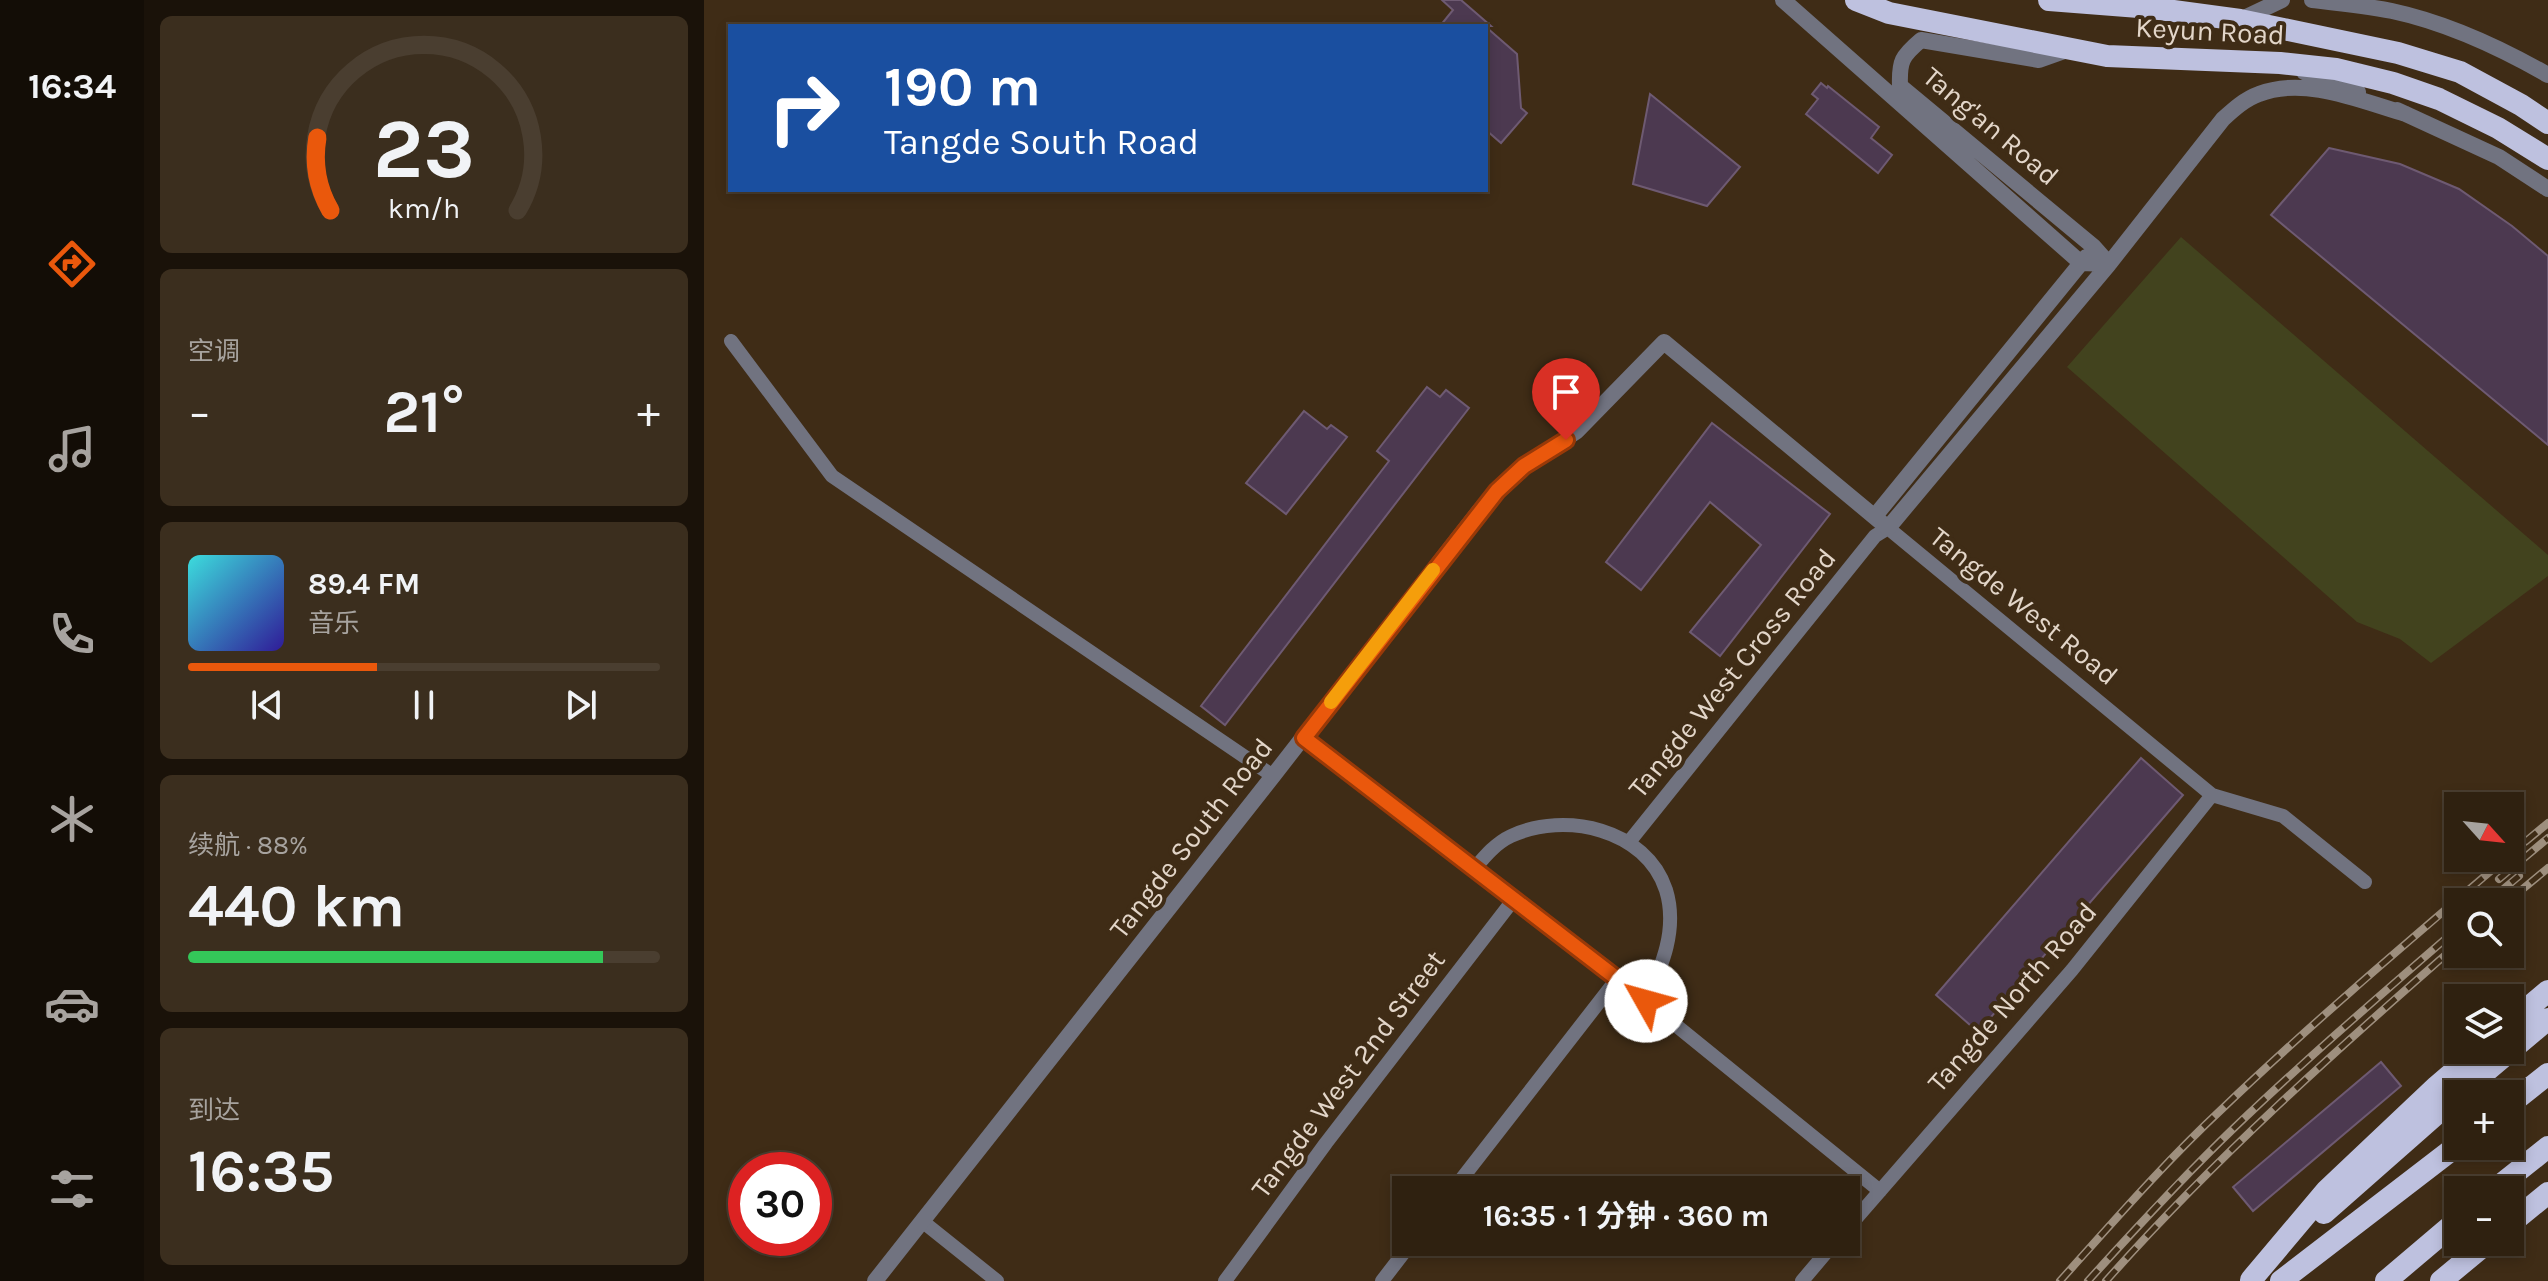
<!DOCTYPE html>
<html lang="zh">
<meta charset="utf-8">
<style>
:root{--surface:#2f2110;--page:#3b2e1e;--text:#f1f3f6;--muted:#a7a39f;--line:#4a3e30;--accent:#ea580c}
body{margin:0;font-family:Karla,"Noto Sans SC",sans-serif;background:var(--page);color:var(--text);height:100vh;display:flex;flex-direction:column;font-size:30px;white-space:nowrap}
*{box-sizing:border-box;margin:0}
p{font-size:26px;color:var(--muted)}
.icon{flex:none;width:44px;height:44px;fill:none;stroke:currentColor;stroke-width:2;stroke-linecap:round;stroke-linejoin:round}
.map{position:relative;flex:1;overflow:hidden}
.sheet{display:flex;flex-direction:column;gap:16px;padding:16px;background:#1a1209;width:560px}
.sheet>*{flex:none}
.banner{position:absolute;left:24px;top:24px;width:760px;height:168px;border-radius:0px;box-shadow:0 4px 12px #0003,0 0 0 2px var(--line);background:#1a4fa0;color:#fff;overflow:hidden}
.needle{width:52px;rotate:117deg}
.buttons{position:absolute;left:1740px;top:792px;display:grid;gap:16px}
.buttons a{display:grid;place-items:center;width:80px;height:80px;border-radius:0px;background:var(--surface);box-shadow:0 4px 12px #0003,0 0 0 2px var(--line);font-size:40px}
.speed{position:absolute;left:24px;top:1152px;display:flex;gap:16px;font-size:40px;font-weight:700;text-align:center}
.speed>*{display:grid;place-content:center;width:104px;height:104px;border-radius:50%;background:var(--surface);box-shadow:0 4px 12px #0003,0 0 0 2px var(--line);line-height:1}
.speed .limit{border:12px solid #d22;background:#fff;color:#111}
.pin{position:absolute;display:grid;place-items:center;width:68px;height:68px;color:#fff;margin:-82px -34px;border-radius:50% 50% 50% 0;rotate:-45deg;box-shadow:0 0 8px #0007}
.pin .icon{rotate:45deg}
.me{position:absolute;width:88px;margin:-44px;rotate:308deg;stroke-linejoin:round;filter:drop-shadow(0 0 6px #0008)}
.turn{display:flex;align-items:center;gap:28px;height:168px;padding:0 24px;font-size:36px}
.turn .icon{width:104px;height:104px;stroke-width:2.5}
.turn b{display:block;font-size:56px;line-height:68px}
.big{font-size:60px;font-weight:700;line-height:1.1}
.sheet .card{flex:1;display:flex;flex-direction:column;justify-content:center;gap:12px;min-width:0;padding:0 28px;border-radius:12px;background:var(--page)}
.sheet .dial{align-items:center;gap:0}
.dial svg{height:208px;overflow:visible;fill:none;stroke:var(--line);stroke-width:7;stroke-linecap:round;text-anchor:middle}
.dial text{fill:var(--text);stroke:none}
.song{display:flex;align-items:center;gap:24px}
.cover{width:96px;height:96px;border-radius:12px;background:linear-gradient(135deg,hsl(180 70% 55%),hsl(250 70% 35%))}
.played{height:8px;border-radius:4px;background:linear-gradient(90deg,var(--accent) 40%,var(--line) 40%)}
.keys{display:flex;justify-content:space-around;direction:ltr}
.heat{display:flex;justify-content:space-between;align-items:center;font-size:44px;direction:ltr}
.charge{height:12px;border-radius:6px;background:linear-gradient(90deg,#34c759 88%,var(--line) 0)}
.trip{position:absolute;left:688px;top:1176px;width:468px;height:80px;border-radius:0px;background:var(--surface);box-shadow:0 4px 12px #0003,0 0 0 2px var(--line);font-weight:700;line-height:80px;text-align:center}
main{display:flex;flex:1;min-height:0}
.tab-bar{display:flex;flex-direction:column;width:144px;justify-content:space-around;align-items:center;background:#130d06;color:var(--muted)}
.tab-bar .icon{width:56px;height:56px}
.tab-bar .on{color:var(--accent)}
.tab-bar b{font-size:36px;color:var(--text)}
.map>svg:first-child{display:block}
.green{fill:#42431e}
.building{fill:#4c3950;stroke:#6e5a72;stroke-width:2}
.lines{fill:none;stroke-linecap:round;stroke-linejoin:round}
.minor{stroke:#717380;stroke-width:14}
.tertiary{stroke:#717380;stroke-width:16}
.trunk{stroke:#bec1df;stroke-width:22}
.rail-casing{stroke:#9e8f7e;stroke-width:8}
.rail{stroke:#3f2c16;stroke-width:5;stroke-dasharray:15;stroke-linecap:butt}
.route-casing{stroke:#983908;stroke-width:20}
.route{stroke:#ea580c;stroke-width:14}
.slow{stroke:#f59e0b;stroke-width:14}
.labels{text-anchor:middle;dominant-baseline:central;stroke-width:8;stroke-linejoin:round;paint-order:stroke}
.street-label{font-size:28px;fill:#e3d6c9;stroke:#3f2c16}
</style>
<main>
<nav class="tab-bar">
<b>16:34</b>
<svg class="icon on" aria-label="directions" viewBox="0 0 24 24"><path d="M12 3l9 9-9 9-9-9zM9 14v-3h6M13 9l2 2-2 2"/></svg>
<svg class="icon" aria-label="music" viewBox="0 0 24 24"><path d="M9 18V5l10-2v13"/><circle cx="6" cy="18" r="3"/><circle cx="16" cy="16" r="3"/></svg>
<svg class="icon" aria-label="phone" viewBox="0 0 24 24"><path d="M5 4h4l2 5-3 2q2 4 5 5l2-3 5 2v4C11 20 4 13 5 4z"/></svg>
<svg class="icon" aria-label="climate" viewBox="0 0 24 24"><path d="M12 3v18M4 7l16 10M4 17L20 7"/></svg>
<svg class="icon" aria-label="car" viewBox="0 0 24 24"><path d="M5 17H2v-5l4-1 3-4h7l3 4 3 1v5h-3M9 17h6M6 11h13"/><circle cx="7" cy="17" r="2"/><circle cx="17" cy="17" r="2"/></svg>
<svg class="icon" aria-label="filters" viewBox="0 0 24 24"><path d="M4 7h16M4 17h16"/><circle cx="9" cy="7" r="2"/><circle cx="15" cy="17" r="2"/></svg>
</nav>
<section class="sheet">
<div class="card dial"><svg viewBox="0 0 100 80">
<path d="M14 69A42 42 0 1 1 86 69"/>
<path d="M14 69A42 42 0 0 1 9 41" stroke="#ea580c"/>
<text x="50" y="56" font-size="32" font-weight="700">23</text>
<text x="50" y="72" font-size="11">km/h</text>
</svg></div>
<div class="card"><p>空调</p>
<div class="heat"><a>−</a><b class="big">21°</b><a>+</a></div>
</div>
<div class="card">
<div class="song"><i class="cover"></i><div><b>89.4 FM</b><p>音乐</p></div></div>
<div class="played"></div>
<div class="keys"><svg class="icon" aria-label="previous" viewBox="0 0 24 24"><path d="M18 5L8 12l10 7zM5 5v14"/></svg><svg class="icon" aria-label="pause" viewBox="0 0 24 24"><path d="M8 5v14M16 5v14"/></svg><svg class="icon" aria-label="next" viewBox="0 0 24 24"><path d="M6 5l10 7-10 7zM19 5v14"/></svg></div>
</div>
<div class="card"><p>续航 · 88%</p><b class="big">440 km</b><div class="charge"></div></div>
<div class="card"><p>到达</p><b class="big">16:35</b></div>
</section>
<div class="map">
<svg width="1844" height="1281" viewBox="0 0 1844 1281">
<rect width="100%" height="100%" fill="#3f2c16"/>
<!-- green -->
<path class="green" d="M 1477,237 L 1844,555 L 1844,576 L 1727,663 L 1696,639 L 1653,622 L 1363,367 Z"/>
<!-- building -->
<path class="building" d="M 738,0 L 757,0 L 787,26 L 736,26 L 749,10 Z
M 782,27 L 813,54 L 817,108 L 823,113 L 797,143 L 782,130 Z
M 1117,83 L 1123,88 L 1124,86 L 1175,127 L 1167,138 L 1188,155 L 1174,173 L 1102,114 L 1114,99 L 1108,94 Z
M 946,94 L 1036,167 L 1003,206 L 929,184 Z
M 1625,148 L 1696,164 L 1755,189 L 1808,226 L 1844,256 L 1844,445 L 1567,215 Z
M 723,387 L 736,397 L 742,390 L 765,408 L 521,725 L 497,706 L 685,461 L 673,451 Z
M 600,411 L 623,429 L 627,425 L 643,437 L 582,514 L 542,483 Z
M 1008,423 L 1126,514 L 1016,656 L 986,632 L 1057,545 L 1006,502 L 937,590 L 902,562 Z
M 1437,758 L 1479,795 L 1274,1032 L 1232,995 Z
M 1677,1062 L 1697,1086 L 1549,1211 L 1529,1187 Z"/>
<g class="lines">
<!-- minor -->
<path class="minor" d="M 27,341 L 128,476 L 569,776
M 600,738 L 942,1001 L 1176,1191
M 925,842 L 1171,536 L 1184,528 L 1508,795 L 1579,816 L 1661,882
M 771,868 C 781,856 792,843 807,836 C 861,811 942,829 962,890 C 974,929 958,966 942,1001
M 749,1190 L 913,979
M 218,1221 L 293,1281
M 1142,1230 L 1368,970 L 1508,795
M 521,1281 L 622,1143 L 810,899
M 678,1281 L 708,1242
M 1098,1281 L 1131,1242"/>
<!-- tertiary -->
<path class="tertiary" d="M 1079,0 L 1377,263 L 1405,264
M 1608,0 C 1634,3 1662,6 1688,11 C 1744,23 1795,47 1844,75
M 1536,20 L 1578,0
M 1366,49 L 1335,60 L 1217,40 C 1198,56 1195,61 1196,86 L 1390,247 L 1405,264
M 1600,72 L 1654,92
M 1693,110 L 1795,157 L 1844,189
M 1171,516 L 1382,257
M 171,1281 L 569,776 L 776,510 L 793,491 L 820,466 L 873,431 L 960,342 L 1184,528 L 1405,264 L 1519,119 C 1530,109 1541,99 1555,94 C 1601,76 1657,101 1702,114"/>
<!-- trunk -->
<path class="trunk" d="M 1152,0 L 1185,13 L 1403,56 L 1576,63 L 1632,69 L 1689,83 L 1735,99 L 1794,128 L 1844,159
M 1345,0 L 1448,8 L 1536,20 L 1694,53 L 1756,72 L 1817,105 L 1844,123
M 1806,1023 L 1844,991
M 1755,1094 L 1844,1019
M 1806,1104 L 1844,1074
M 1790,1190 L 1844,1147
M 1620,1213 L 1754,1095
M 1806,1224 L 1844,1193
M 1547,1280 L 1622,1191 L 1733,1086 L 1775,1050
M 1577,1281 L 1754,1145
M 1682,1281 L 1754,1220
M 1737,1281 L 1784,1242"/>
<!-- rail casing -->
<g class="rail-casing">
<path id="rail" d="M 1821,842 L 1844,823
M 1795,879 L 1844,838
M 1784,902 L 1815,876
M 1803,902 L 1844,868
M 1356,1281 C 1409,1222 1461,1162 1519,1108 C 1610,1021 1706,940 1802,858
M 1384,1281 C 1432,1228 1480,1176 1531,1127 C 1603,1058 1679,993 1754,928
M 1402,1281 C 1510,1159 1631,1051 1754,944"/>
</g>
<!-- rail -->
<use href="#rail" class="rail"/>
</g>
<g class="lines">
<!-- route casing -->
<g class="route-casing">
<path id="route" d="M 862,440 L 820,466 L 793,491 L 600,738 L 942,1001"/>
</g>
<!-- route -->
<use href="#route" class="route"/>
<!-- slow -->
<path class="slow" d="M 627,702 L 729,570"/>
</g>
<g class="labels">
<!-- street labels -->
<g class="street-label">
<text transform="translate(1506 31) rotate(3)">Keyun Road</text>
<text transform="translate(1287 126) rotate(40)">Tang'an Road</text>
<text transform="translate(1320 606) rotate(39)">Tangde West Road</text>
<text transform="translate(1028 673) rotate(-51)">Tangde West Cross Road</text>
<text transform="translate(487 838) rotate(-52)">Tangde South Road</text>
<text transform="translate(1308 997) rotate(-49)">Tangde North Road</text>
<text transform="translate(644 1074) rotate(-53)">Tangde West 2nd Street</text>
</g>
</g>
</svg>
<div class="buttons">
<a><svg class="needle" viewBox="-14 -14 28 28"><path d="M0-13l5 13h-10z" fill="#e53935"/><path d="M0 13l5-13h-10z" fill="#a7a39f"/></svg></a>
<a><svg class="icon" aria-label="search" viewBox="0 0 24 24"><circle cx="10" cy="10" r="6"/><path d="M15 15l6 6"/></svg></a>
<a><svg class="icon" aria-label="layers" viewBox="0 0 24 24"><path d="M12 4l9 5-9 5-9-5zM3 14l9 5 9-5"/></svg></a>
<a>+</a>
<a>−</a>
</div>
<div class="speed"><div class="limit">30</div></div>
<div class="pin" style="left:862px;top:440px;background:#d93025"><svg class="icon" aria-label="arrive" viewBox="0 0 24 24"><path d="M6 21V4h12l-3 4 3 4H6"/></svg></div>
<svg class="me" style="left:942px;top:1001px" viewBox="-20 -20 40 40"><circle r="19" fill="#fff"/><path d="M0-13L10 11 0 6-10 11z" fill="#ea580c"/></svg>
<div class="trip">16:35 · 1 分钟 · 360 m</div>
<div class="banner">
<div class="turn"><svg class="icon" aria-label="right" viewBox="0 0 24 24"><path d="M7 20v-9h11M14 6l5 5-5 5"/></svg><div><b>190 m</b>Tangde South Road</div></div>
</div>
</div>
</main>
